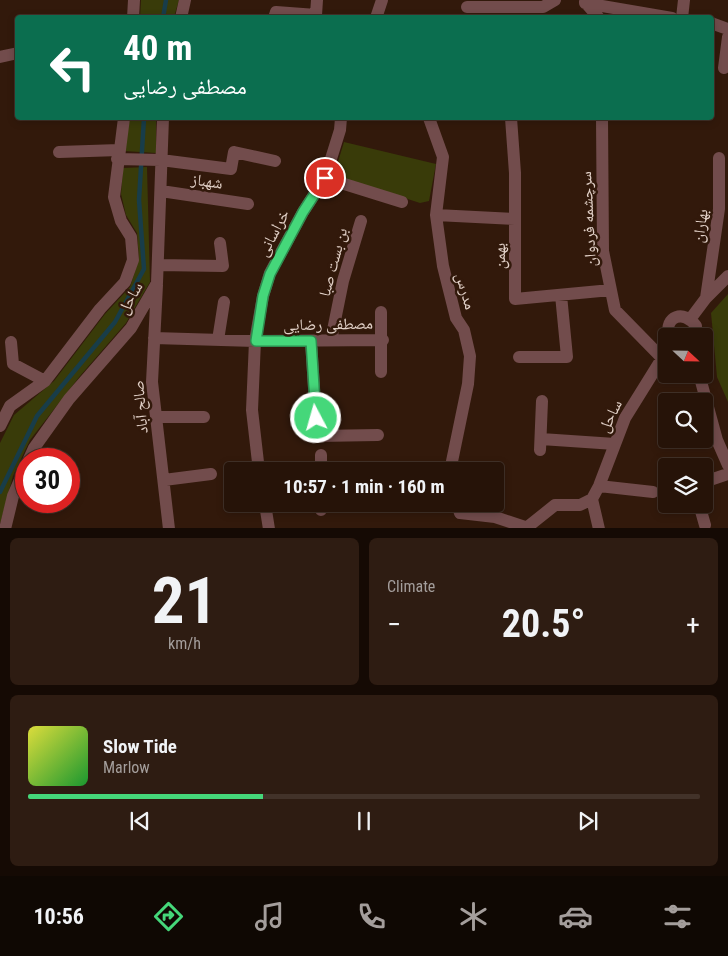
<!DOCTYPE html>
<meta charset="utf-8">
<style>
:root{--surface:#261308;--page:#2e1c12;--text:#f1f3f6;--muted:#a49e9c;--line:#423229;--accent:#45d77a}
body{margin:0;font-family:"Roboto Condensed","Noto Naskh Arabic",sans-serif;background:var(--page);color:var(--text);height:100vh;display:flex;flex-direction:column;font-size:19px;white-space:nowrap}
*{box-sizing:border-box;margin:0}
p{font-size:16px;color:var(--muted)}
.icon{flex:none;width:28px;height:28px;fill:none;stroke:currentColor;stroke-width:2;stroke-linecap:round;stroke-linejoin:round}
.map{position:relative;height:528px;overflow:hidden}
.sheet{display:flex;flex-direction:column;gap:10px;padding:10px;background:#150a04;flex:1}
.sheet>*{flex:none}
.guide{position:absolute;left:15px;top:15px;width:699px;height:105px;border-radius:5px;box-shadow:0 2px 8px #0003,0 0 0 1px var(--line);background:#0b6e4f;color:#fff;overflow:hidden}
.needle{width:32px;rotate:112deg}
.controls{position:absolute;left:658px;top:328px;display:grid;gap:10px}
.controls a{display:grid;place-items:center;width:55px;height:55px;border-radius:5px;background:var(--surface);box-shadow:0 2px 8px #0003,0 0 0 1px var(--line);font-size:25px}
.speed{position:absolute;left:15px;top:448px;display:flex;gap:10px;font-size:25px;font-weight:700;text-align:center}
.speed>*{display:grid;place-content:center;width:65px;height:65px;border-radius:50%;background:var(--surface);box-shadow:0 2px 8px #0003,0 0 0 1px var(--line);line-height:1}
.speed .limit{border:8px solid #d22;background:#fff;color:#111}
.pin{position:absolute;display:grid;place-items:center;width:42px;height:42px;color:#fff;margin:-21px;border:2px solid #fff;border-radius:50%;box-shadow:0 1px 5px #0007}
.me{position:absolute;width:55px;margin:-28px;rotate:354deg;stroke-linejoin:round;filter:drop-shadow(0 0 4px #0008)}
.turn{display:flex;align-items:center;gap:18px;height:105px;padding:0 25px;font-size:22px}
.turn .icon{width:65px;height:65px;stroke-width:2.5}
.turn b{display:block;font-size:35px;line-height:42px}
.big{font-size:38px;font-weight:700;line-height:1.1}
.sheet .widget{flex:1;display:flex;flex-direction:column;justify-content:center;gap:8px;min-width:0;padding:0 18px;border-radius:8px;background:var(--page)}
.sheet .dial{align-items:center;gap:0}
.dial b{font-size:65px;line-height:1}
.song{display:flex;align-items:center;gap:15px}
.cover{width:60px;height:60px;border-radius:8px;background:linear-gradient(135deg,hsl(60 70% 55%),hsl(130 70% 35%))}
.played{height:5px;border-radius:2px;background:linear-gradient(90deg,var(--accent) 35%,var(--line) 35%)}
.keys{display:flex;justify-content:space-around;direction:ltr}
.heat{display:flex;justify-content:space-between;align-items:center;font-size:28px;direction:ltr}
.sheet .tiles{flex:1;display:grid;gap:10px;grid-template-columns:1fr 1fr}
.widget:last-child{grid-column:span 2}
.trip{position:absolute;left:224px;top:462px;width:280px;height:50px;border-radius:5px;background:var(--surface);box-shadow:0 2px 8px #0003,0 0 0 1px var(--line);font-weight:700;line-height:50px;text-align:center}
.dock{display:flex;height:80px;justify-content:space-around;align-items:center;background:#0f0803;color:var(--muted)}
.dock .icon{width:35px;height:35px}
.dock .current{color:var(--accent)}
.dock b{font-size:22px;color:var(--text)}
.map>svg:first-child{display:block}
.green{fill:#393b09}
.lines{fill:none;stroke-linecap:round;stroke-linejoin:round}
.stream{stroke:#183d49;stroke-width:4.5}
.minor{stroke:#724c4c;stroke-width:12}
.route-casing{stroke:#2d8c4f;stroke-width:12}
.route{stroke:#45d77a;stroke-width:9}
.labels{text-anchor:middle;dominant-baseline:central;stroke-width:5;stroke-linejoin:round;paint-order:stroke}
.street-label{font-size:16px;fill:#e2d1c8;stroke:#32190b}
</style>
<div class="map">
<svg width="728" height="529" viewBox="0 0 728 529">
<rect width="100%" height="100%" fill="#32190b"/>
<!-- green -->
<path class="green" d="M 141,0 L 179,0 L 174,17 L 140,18 Z
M 130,118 L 156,118 L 156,153 L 124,151 Z
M 344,142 L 436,164 L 429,201 L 420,203 L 334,175 Z
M 147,167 L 150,282 L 126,323 L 80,376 L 30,440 L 13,476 L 0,524 L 0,443 L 14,415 L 54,381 L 105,314 L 130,287 L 139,259 L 137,233 L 126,215 L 121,194 L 123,168 Z
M 728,294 L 728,402 L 717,377 L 711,313 Z"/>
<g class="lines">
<!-- stream -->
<path class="stream" d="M 163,18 L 166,0
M 0,492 L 37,416 L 115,322 L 144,269 L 139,200 L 144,118"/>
<!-- minor -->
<path class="minor" d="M 585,2 L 599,18
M 585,3 L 672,18
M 467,7 L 543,7 L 555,0
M 133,18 L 134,0
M 181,18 L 185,0
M 274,18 L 276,12 L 316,15 L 317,0
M 376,18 L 382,0
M 682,18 L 684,0
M 711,23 L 728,29
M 0,57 L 18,53
M 724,68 L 728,37
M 429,118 L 443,157 L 436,215 L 443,266 L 456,318 L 464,330 L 470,356 L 468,384 L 450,471
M 511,118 L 515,173 L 515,299 L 611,290
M 602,118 L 603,251 L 615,310 L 662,358
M 59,152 L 119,150
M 117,159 L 161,160 L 231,169 L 234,152 L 275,161
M 325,178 L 402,202
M 161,191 L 248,204
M 436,215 L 515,219
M 158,265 L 223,266 L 220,243
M 157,285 L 152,382 L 169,529
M 706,298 L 719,209 L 719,158
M 691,318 L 706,298 L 728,276
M 669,336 C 664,316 684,309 696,326 L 695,336
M 154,338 L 255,341 L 383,340
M 218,340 L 224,302
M 331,340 L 343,281 L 361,221
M 311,341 L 317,436 L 378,435
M 11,342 L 13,364 L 45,381
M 519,357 L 567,357 L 561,295
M 381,372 L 381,312
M 699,374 L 717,440 L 728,465
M 156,417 L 204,417
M 0,426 L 10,406 L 45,381 L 100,309 L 125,282 L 133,260 L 131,237 L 121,221 L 114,197 L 124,118
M 541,439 L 615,444
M 540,450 L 542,401
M 29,459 L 34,448 L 69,399 L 131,328 L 157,283 L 163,118
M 259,471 L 252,410 L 255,341 L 263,296 L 270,273 L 303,212 L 325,178 L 340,130 L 341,118
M 321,471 L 321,455
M 164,480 L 211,474
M 704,482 L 728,474
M 599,486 L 653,492
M 592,499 L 599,486 L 625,418 L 666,352
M 592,499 L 599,529
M 265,504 L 269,529
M 457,504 L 460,513 L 495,517 L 525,527
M 699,504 L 705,525
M 321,510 L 321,504
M 5,529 L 13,496 L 26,466
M 525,529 L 555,505 L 580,505 L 592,499"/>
</g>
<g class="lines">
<!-- route casing -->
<g class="route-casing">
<path id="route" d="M 316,418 L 311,341 L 256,341 L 263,296 L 270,274 L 303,212 L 325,178"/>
</g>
<!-- route -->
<use href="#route" class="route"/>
</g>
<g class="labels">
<!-- street labels -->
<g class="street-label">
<text transform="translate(207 181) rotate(8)">شهباز</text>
<text transform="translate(588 219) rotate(-93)">سرچشمه فردوان</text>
<text transform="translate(700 226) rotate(-82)">بهاران</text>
<text transform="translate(273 233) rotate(-62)">خراسانی</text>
<text transform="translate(499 256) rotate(-90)">بهمن</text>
<text transform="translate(333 262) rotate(-75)">بن بست صبا</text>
<text transform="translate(466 291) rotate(74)">مدرس</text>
<text transform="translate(130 298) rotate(-61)">ساحل</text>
<text transform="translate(328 324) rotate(-1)">مصطفی رضایی</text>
<text transform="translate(140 407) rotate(-95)">صالح آباد</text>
<text transform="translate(610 416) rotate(-64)">ساحل</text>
</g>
</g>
</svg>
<div class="controls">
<a><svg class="needle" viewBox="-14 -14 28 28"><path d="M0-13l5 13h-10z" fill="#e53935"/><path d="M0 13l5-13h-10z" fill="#a49e9c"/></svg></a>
<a><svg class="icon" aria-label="search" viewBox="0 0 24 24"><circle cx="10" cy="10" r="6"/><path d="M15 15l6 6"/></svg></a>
<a><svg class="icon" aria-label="layers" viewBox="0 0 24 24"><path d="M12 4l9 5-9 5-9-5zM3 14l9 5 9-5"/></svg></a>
</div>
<div class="speed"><div class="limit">30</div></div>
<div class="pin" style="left:325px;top:178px;background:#d93025"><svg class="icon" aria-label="arrive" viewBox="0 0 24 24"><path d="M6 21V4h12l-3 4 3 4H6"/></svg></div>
<svg class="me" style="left:316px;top:418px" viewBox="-20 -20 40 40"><circle r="17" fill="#45d77a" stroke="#fff" stroke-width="3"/><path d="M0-11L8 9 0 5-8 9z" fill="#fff"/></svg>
<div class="trip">10:57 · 1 min · 160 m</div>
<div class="guide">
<div class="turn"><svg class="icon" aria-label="left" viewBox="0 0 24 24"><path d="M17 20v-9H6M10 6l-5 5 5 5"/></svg><div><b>40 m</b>مصطفی رضایی</div></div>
</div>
</div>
<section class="sheet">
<div class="tiles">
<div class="widget dial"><b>21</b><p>km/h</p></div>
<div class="widget"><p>Climate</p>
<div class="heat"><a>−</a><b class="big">20.5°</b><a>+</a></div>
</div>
<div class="widget">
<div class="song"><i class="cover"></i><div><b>Slow Tide</b><p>Marlow</p></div></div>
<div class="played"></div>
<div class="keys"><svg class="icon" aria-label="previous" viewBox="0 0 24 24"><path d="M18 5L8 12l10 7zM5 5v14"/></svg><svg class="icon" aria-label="pause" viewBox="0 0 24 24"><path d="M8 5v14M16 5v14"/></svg><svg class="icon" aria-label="next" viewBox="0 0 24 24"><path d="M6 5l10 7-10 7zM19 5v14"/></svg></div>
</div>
</div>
</section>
<nav class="dock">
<b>10:56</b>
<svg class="icon current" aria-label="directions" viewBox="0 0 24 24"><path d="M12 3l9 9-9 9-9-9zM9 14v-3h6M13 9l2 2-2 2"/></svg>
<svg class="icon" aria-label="music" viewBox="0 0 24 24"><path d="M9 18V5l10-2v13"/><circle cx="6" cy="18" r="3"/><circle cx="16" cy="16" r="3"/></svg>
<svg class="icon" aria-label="phone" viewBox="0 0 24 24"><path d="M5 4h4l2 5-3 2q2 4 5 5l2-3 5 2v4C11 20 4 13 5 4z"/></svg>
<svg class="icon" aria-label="climate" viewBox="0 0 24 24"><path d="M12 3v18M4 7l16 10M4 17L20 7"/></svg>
<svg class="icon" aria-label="car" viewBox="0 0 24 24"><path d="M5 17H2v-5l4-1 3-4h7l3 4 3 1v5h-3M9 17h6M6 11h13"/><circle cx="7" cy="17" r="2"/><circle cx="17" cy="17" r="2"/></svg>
<svg class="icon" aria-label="filters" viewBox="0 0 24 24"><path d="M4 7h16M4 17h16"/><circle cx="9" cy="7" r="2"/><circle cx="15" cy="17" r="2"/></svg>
</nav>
